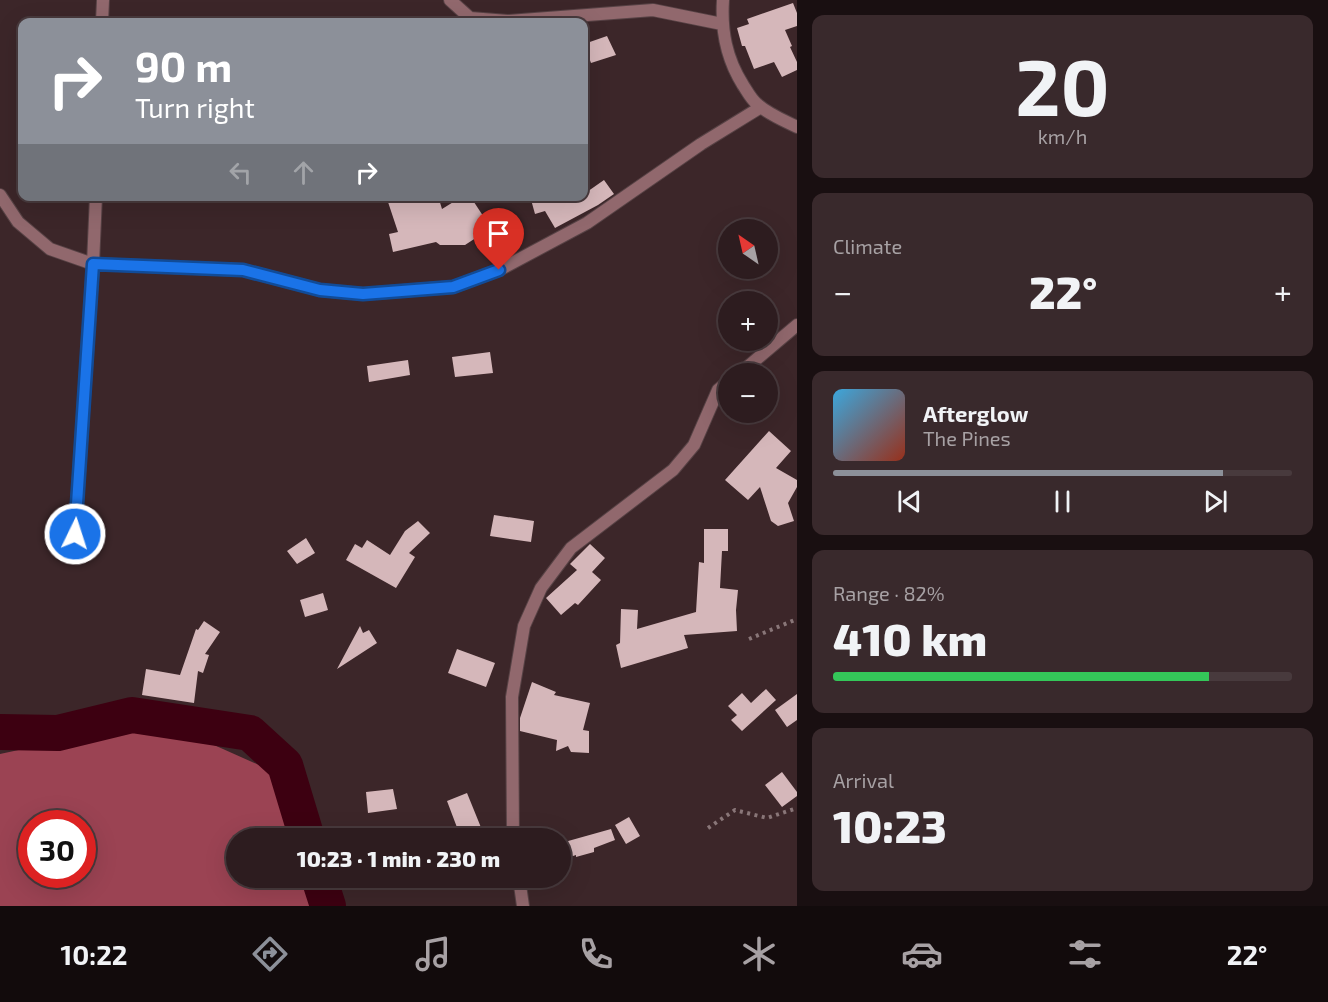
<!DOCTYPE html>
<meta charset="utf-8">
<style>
:root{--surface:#2d1c1f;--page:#39292c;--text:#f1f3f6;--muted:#a7a1a4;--line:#483a3d;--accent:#8c9099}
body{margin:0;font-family:"Exo 2",sans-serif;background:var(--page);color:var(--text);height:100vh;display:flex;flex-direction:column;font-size:22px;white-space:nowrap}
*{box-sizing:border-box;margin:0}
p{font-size:20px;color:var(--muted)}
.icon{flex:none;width:33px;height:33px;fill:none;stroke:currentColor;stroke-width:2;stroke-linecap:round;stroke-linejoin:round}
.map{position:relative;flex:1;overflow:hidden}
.details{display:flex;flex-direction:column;gap:15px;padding:15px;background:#190f11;width:531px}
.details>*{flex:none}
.banner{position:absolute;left:18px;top:18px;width:570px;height:183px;border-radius:12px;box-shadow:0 6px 24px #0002,0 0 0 2px var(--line);background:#8c9099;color:#fff;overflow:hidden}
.needle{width:39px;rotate:326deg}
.controls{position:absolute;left:718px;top:219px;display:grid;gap:12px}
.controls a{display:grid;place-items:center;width:60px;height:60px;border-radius:50%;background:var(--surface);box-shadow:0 6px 24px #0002,0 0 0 2px var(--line);font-size:30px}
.speed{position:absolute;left:18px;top:810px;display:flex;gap:12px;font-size:30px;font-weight:700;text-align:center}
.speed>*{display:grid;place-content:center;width:78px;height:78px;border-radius:50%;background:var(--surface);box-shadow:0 6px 24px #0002,0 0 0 2px var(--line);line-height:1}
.speed .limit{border:9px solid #d22;background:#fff;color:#111}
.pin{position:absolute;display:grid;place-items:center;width:51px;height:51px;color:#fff;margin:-62px -26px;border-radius:50% 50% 50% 0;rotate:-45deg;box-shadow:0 0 6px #0007}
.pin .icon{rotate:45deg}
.me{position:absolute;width:66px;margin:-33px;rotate:4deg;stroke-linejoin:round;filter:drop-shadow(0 0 4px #0008)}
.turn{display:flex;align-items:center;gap:21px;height:126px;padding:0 18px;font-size:27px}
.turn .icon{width:78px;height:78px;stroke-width:2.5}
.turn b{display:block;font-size:42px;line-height:51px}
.lanes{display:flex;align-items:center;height:57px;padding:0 18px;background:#0003;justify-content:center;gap:30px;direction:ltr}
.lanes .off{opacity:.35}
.big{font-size:45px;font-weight:800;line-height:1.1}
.details .card{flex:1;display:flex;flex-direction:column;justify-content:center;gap:9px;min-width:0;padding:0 21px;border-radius:12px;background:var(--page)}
.details .dial{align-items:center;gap:0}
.dial b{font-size:78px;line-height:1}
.song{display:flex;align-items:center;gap:18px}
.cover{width:72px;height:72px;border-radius:9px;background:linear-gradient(135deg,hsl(200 70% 55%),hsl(10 70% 35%))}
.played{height:6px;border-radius:3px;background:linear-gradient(90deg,var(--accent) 85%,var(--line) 85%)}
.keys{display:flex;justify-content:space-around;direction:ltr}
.heat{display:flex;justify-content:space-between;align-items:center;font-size:33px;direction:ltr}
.charge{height:9px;border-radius:4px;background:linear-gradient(90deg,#34c759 82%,var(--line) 0)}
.trip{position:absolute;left:226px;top:828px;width:345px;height:60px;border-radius:30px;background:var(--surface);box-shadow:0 6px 24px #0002,0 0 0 2px var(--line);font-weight:800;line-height:60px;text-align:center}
.tabs{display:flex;height:96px;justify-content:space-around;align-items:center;background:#120b0c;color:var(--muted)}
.tabs .icon{width:42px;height:42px}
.tabs .on{color:var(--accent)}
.tabs b{font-size:27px;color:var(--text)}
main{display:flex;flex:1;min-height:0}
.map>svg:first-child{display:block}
.forest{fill:#9b4353;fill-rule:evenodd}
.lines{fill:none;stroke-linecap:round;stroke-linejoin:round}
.river{stroke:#3d0011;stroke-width:36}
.building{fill:#d5b7ba}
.minor-casing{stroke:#574245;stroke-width:14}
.path{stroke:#897678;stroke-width:4;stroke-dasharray:3 4.5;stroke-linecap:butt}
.minor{stroke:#91686d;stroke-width:12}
.route-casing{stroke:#114b97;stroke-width:15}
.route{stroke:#1a73e8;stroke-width:10}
</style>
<main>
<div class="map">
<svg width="797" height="906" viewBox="0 0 797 906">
<rect width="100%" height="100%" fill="#3c2629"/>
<!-- forest -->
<path class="forest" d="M 158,720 L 277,773 L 295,838 L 237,838 L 237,878 L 306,878 L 313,906 L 0,906 L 0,754 ZM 32,824 L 82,824 L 82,874 L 32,874 Z"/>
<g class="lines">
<!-- river -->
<path class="river" d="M 0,732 L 58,733 L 132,715 L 250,733 L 285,765 L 307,838
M 319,878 L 328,906"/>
</g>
<!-- building -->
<path class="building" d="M 793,3 L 797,13 L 797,26 L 785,30 L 792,46 L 790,47 L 797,62 L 797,70 L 782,77 L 774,62 L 754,69 L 745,46 L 742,46 L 737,28 L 749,24 L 747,19 Z
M 607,36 L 616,55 L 591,63 L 584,44 Z
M 604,180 L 614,194 L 598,205 L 555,228 L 545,211 L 535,214 L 530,196 L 584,196 L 584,194 Z
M 386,196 L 438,196 L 442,209 L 463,196 L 470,196 L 491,228 L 465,245 L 440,245 L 436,242 L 393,252 L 389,234 L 398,232 Z
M 490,352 L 493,373 L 455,377 L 452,357 Z
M 408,360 L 410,375 L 369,382 L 367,366 Z
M 769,431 L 791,451 L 776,468 L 797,480 L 797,487 L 788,503 L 794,521 L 778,526 L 771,521 L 760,487 L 748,500 L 725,480 Z
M 494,515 L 534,521 L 531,542 L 490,536 Z
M 418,521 L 430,533 L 409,553 L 415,557 L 396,588 L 346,560 L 355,544 L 362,548 L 367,540 L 390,555 L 405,531 Z
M 704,529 L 728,529 L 728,551 L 722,551 L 720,588 L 738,590 L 736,610 L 737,631 L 684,635 L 688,648 L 621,668 L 616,645 L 620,643 L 621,609 L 638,610 L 637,629 L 696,612 L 699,562 L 704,563 Z
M 306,538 L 315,553 L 297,564 L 287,551 Z
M 590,544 L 605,558 L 592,572 L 601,580 L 578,605 L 575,603 L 561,615 L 546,598 L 577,570 L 570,564 Z
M 323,593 L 328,610 L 305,617 L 300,600 Z
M 204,621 L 220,632 L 205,654 L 209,655 L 203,673 L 198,671 L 194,703 L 142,695 L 146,669 L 180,675 L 196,629 L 198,630 Z
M 360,626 L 363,633 L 369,630 L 377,643 L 337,669 Z
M 457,649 L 495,663 L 486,687 L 448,673 Z
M 532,682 L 556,692 L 554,695 L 590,703 L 583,730 L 589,731 L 589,753 L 571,752 L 568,746 L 556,751 L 557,740 L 520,731 L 520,718 Z
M 766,689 L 776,700 L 742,731 L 731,720 L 737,715 L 728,706 L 742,693 L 751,703 Z
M 797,694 L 797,720 L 787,727 L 775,710 Z
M 782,772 L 797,792 L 797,796 L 782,807 L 765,785 Z
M 393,789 L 397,809 L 368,813 L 366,792 Z
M 467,793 L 480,825 L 484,838 L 461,838 L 447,801 Z
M 629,817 L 640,836 L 626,844 L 615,825 Z
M 611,829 L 615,840 L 594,848 L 594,852 L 576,857 L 576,855 L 561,860 L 561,843 Z"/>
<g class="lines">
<!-- minor casing -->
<g class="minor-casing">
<path id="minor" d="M 450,0 L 470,18 L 508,21 L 653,10 L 722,24
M 723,0 C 721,31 726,58 743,85 C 747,91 751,99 757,104 C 768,114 783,120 797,127
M 102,22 L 103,0
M 0,195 L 18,222 L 50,249 L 93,264 L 243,270 L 320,290 L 363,294 L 453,287 L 499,270 L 587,223 L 701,144 L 761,107
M 739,374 L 797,325
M 75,534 L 93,264 L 96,196
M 513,838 L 512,697 L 524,626 L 541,588 L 571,548 L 673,470 L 694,445 L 718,390 L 729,381
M 519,878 L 523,906"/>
</g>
<!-- path -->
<path class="path" d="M 749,639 L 797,619
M 708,828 L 735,810 L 767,818 L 797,808"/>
<!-- minor -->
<use href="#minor" class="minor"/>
</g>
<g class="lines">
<!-- route casing -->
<g class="route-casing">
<path id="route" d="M 75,534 L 93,264 L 243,270 L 320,290 L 363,294 L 453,287 L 499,270"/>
</g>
<!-- route -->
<use href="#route" class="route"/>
</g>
</svg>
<div class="controls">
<a><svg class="needle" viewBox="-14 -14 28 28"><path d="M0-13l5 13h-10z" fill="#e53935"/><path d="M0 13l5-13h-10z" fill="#a7a1a4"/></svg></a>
<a>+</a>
<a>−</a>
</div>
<div class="speed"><div class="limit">30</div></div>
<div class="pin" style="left:499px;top:270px;background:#d93025"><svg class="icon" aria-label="arrive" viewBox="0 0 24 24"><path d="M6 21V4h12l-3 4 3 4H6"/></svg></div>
<svg class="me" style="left:75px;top:534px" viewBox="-20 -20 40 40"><circle r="17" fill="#1a73e8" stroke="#fff" stroke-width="3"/><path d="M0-11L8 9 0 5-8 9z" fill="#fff"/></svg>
<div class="trip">10:23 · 1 min · 230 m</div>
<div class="banner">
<div class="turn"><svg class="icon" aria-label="right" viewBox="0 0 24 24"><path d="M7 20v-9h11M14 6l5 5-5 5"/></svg><div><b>90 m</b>Turn right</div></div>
<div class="lanes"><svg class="icon off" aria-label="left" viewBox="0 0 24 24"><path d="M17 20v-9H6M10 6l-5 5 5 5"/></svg><svg class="icon off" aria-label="ahead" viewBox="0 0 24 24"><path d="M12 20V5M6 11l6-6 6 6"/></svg><svg class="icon" aria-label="right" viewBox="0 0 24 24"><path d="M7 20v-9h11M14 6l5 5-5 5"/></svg></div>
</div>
</div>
<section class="details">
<div class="card dial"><b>20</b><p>km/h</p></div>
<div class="card"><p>Climate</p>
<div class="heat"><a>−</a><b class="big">22°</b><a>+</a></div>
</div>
<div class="card">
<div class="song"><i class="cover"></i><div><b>Afterglow</b><p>The Pines</p></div></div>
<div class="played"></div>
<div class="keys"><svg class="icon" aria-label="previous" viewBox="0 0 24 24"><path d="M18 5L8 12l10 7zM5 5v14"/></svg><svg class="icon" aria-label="pause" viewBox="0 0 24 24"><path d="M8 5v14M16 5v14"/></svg><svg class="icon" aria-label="next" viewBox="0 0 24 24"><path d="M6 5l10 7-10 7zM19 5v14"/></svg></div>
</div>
<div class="card"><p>Range · 82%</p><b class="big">410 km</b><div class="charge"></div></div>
<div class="card"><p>Arrival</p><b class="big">10:23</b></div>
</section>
</main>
<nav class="tabs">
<b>10:22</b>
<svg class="icon on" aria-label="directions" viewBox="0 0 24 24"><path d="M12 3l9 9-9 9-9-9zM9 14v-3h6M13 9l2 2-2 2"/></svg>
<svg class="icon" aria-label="music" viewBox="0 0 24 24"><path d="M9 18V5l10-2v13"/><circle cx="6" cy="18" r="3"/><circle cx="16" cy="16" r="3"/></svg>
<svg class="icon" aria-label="phone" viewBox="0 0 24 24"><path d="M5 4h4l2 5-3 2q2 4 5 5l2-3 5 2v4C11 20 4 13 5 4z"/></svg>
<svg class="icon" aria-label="climate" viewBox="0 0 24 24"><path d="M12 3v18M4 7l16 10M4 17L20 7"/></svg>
<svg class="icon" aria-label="car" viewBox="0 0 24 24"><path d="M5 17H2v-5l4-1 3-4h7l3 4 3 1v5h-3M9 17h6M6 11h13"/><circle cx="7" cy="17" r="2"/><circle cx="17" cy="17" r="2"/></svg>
<svg class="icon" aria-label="filters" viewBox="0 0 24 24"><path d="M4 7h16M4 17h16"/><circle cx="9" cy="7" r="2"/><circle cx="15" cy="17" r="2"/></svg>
<b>22°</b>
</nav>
